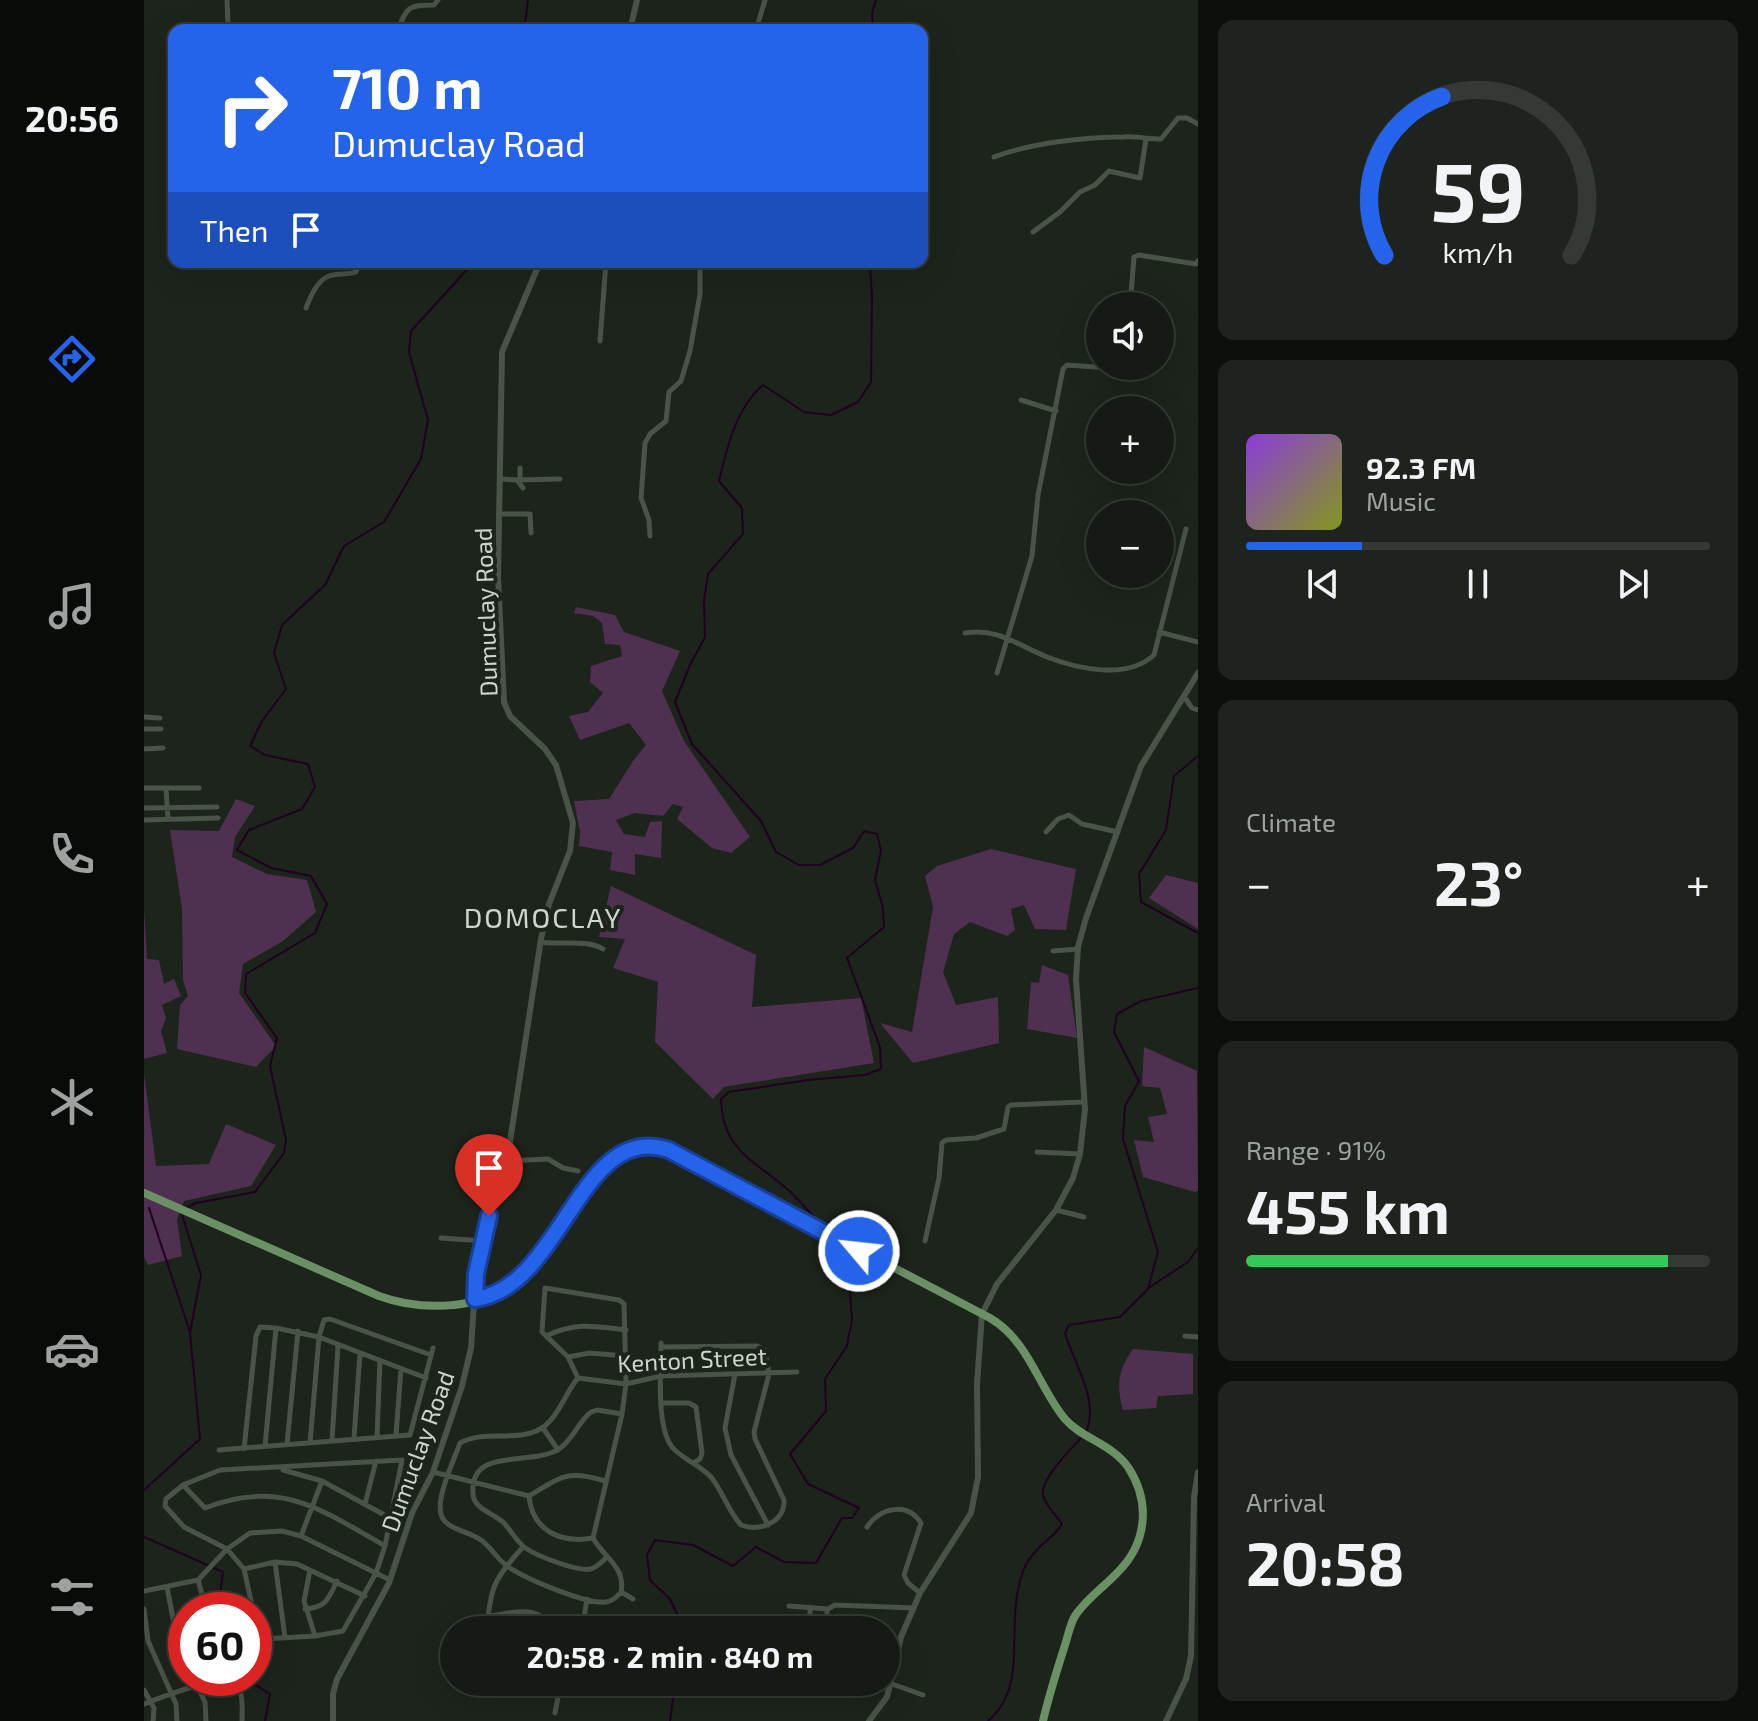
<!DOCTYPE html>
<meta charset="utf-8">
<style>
:root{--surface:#151b14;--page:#1e241d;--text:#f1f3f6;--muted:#9da1a0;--line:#343934;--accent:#2563eb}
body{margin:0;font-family:"Exo 2",sans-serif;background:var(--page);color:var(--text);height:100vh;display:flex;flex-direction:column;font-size:30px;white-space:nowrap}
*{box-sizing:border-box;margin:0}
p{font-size:26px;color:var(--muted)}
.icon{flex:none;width:44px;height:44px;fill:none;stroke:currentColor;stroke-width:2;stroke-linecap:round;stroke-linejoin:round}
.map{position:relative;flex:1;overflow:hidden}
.drawer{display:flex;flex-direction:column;gap:20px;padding:20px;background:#0c0f0b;width:560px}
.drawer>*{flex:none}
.hud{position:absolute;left:24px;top:24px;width:760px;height:244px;border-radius:16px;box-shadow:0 8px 32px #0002,0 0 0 2px var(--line);background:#2563eb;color:#fff;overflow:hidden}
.tools{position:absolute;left:942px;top:292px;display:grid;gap:16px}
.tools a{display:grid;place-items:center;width:88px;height:88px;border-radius:50%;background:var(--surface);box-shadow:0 8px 32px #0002,0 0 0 2px var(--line);font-size:40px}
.speed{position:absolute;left:24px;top:1592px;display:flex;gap:16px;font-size:40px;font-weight:700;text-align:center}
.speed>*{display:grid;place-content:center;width:104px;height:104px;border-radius:50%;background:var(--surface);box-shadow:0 8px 32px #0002,0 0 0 2px var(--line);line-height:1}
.speed .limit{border:12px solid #d22;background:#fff;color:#111}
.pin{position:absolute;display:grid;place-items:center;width:68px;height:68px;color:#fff;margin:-82px -34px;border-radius:50% 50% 50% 0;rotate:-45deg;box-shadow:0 0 8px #0007}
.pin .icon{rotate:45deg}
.me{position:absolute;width:88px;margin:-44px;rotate:298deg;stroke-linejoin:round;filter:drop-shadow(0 0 6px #0008)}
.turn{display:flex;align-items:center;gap:28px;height:168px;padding:0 32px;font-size:36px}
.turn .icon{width:104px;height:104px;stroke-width:2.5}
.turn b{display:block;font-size:56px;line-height:68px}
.then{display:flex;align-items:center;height:76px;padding:0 32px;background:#0003;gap:16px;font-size:30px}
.big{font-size:60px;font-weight:700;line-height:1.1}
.drawer .widget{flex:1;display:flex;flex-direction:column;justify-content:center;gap:12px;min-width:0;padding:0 28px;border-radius:16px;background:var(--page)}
.drawer .dial{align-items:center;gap:0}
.dial svg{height:208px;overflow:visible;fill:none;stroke:var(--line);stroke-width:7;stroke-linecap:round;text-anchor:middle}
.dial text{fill:var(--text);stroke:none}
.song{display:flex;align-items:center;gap:24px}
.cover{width:96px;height:96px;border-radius:12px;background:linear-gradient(135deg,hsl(270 70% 55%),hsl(70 70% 35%))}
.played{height:8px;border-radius:4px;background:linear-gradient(90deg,var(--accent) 25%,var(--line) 25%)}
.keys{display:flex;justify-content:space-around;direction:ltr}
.heat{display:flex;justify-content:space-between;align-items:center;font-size:44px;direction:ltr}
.charge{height:12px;border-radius:6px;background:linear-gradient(90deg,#34c759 91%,var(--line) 0)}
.trip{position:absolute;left:296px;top:1616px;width:460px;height:80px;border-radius:40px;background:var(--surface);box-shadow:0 8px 32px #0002,0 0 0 2px var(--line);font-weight:700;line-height:80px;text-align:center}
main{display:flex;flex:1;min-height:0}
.menu{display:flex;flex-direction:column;width:144px;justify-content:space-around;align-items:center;background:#080b08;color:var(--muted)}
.menu .icon{width:56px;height:56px}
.menu .active{color:var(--accent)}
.menu b{font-size:36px;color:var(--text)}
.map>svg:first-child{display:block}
.green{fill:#503050}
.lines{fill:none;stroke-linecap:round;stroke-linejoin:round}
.stream{stroke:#210022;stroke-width:2}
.minor{stroke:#4a5348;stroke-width:5}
.tertiary{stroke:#4a5348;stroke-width:6}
.primary{stroke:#6c9065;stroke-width:8}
.route-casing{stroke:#184099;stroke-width:20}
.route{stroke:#2563eb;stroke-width:14}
.labels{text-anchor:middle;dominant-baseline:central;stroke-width:8;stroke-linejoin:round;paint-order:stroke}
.street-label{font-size:24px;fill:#ced4ce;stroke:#1c241b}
.quarter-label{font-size:28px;letter-spacing:2px;fill:#ced4ce;stroke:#1c241b}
</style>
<main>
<nav class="menu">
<b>20:56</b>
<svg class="icon active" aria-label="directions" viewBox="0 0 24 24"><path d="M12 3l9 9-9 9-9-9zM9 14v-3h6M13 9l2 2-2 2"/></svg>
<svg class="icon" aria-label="music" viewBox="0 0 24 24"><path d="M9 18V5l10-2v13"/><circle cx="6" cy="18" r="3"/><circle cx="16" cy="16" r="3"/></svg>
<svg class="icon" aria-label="phone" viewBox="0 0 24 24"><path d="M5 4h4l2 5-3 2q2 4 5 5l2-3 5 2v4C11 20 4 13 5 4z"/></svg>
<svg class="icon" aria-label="climate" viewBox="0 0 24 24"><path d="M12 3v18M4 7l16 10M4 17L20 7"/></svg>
<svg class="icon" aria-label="car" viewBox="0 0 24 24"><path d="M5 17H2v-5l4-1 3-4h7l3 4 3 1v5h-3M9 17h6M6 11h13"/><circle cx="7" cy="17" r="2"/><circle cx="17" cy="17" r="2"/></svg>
<svg class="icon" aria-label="filters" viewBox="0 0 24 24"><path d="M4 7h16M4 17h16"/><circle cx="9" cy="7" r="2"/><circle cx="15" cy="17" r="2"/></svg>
</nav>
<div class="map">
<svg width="1054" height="1721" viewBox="0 0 1054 1721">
<rect width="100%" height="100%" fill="#1c241b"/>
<!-- green -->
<path class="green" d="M 432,607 L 471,615 L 480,632 L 536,651 L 518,691 L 540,741 L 606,837 L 587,853 L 568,848 L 533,819 L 539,807 L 529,804 L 519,816 L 491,813 L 472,820 L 480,834 L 501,837 L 506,822 L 518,821 L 517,858 L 491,854 L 491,875 L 466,870 L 468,852 L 435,846 L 436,832 L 430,801 L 465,799 L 489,761 L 502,745 L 485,723 L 436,740 L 425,716 L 444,712 L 459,693 L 446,682 L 447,666 L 478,656 L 476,645 L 461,644 L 458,623 L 449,616 L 430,613 Z
M 92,799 L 111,806 L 91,837 L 88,857 L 123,874 L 163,880 L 172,912 L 139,941 L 99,964 L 95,993 L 132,1046 L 112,1067 L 33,1049 L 36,1005 L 44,996 L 39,980 L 38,909 L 26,830 L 75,831 Z
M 847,849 L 932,869 L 922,930 L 891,929 L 880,905 L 867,909 L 871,930 L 863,936 L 826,922 L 810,934 L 799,972 L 812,1005 L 854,997 L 855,1043 L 769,1063 L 736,1023 L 768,1032 L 789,907 L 781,876 L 793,866 Z
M 1022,875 L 1054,883 L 1054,929 L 1005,898 Z
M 467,886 L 612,955 L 608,1007 L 717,998 L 730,1063 L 580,1087 L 569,1099 L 511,1042 L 514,982 L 469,968 L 481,939 L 455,937 Z
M 0,908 L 3,959 L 15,960 L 20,984 L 30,979 L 37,996 L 18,1005 L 22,1018 L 17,1031 L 23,1053 L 0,1059 Z
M 898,965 L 924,975 L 933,1038 L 883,1029 L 887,982 L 895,983 Z
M 1000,1047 L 1053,1071 L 1054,1191 L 1051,1192 L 999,1177 L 990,1140 L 1010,1142 L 1004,1117 L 1023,1114 L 1016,1088 L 998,1086 Z
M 0,1073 L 12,1166 L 65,1164 L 82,1124 L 132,1145 L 107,1186 L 40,1201 L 33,1219 L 38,1256 L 4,1265 L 0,1257 Z
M 989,1349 L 1049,1354 L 1049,1394 L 1014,1396 L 1012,1408 L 979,1410 C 972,1384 974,1371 989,1349 Z"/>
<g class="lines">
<!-- stream -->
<path class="stream" d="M 380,30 L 384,0
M 729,30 L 728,13 L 732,0
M 1054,756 L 1030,776 L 1022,830 L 995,874 L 997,902 L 1054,933
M 5,1208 L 46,1332
M 42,1208 L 52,1203 L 111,1192 L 140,1153 L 142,1140 L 126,1066 L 133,1038 L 101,993 L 102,974 L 171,933 L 183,904 L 167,876 L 127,868 L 93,850 L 105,830 L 158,809 L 171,787 L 164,764 L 121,755 L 106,746 L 118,721 L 142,689 L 130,653 L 138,625 L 181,585 L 200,546 L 240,522 L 277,459 L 284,420 L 265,352 L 267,331 L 330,262
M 676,1224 C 665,1212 654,1198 641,1187 C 607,1159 578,1148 577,1099 L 585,1092 L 664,1080 L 721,1075 L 737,1069 L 736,1047 L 703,958 L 740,927 L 739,908 L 731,880 L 737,850 L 733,834 L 720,831 L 709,848 L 676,865 L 655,865 L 632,852 L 617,821 L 548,744 L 531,702 L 546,665 L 561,637 L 560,600 L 564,574 L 599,534 L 598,508 L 575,481 C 583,448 592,408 619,385 L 660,412 L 687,415 L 714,402 L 727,382 L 728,297 L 726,267 L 719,262
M 1006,1287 L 1044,1262 L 1054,1248
M 942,1432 C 956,1401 930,1364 921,1333 L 925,1325 L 976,1317 L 1004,1289 L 1014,1252 L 979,1139 L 981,1106 L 995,1081 L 970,1032 L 973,1014 L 997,1001 L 1054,988
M 0,1490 L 56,1439 L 46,1333 L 57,1275 L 38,1215
M 0,1537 L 79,1572 L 74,1610
M 541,1630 L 526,1599 L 506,1580 L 503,1555 L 511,1540 L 549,1545 L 589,1566 L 612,1547 L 640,1562 L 672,1563 L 698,1518 L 708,1518 L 715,1508 L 664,1484 L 646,1454 L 682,1411 L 681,1379 L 703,1346 L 708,1320 L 704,1264 L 687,1239
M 100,1678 L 126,1694 L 121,1721
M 526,1721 L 531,1682
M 844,1721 C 883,1688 864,1634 874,1590 C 877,1575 881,1562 892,1551 C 900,1541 912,1535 918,1524 C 912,1515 902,1506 899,1496 C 895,1480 927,1449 938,1437"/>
<!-- minor -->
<path class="minor" d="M 83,0 L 84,27
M 254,30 C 263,6 265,5 290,5 L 294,0
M 612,30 L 621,0
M 850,157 C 887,143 940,137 979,137 C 992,136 1004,139 1017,139 L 1034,118 L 1043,118 L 1054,124
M 889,232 L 916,212 L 936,192 L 951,185 L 965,171 L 996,178 L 1002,139
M 986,306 L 990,257 L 995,255 L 1052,264 L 1054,261
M 162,308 C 166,298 173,280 185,276 C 194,273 203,275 212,272 L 215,262
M 456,341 L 462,262
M 877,400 L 912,411
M 356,479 L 373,480 L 379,488
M 376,479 L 376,468
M 373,480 L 416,479
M 355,514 L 386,514 L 387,533
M 506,536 L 505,520 L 497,498 L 501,443 L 506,434 L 522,421 L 525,392 L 537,381 L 546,351 L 556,294 L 556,262
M 1015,632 L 1054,642
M 821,633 C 853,627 875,646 903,657 C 934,669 983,680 1010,655 L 1042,529
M 853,673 L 888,556 L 894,495 L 919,369 L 923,365 L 979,369 L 980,366
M 1041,698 L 1048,708 L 1054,710
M 0,717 L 16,718
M 0,729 L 17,729
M 0,749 L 19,748
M 0,788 L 55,788
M 22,788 L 24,819
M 0,808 L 73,807
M 0,820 L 74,818
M 902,832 L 914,819 L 925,815 L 938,824 L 974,832
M 396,942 C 416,945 443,939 459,949
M 909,951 L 934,949
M 893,1152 L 936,1154
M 363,1161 L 404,1159 L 419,1168 L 434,1171
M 912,1210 L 940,1217
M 297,1238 L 340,1241
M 781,1241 L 795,1178 L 798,1143 L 802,1140 L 832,1138 L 860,1129 L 864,1107 L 867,1105 L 940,1102
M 402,1336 C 432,1322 450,1326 482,1330
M 1041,1336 L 1054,1337
M 517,1347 L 613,1346 L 621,1350 L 625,1374 L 610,1432 L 611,1439 L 640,1500 C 641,1522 616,1532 597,1525 C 584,1511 579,1492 567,1477 C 556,1465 538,1459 528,1447 C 512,1427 517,1369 517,1343
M 424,1357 L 445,1353 L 482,1356
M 591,1374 L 581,1428 L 587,1455 L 624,1525
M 434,1378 L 424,1357 L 398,1332 L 401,1288 L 475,1300 L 480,1304 L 482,1384 L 478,1414 L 449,1538 C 460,1558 482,1567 477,1592
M 434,1378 C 421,1393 417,1412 402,1425 C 378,1445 342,1428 316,1443 C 310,1460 292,1497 297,1514 C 300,1529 325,1531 337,1540 C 347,1547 353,1559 363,1566 C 380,1578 443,1605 462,1602 C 469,1601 473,1597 477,1592
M 434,1378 L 482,1384 L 517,1376 L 653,1372
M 518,1403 L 545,1403 L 552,1407 L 558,1453 L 556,1459 L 551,1462
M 399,1428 L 414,1450
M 252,1435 L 257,1369
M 233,1437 L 236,1360
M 210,1438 L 216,1353
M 188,1440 L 194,1346
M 166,1443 L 175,1337 L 180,1320 L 186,1319 L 287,1355
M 143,1444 L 154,1331
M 121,1446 L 132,1328
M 100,1449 L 112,1336 L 116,1327 L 132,1328 L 175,1337 L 282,1378
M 75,1450 L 266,1435 L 289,1348
M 139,1470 L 178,1481 L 246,1518
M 289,1472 L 385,1496
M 39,1485 L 61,1508 C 136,1478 178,1510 241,1546
M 385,1496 C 388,1530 416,1544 449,1538
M 385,1496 C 417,1477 423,1469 461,1481
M 221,1504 L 232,1461
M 723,1527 C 736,1508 763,1501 777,1523 L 760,1575 L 764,1583 L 776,1593
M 157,1536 L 178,1481
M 462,1558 C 458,1562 453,1567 447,1569 C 434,1572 389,1555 379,1546 C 371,1539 366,1529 359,1522 C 349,1513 330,1509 329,1494 C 325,1446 387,1467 415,1449 C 429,1440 434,1422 447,1412 L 453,1410 L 478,1414
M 131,1562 L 141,1638
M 100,1569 L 131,1562 L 153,1564 L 221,1596
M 166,1570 L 160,1601 L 171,1636
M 23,1587 L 32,1634 L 42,1663
M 0,1591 L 54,1580 L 83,1549 L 106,1533 L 138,1531 L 157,1536 L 246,1580
M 477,1592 L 489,1599
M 645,1606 L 684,1609 L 691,1605 L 770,1608
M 666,1607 L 666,1622 L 676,1626 L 683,1625 L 683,1609
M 0,1609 L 4,1641 L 32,1704 L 33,1721
M 161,1609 C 183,1607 184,1599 193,1581
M 49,1610 L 58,1594 L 54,1580
M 109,1610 L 100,1569 L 83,1549 L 40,1527 L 21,1506 L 22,1499 L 39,1485 L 76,1470 L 258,1460 L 241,1546 L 232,1573 L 199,1631 L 171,1636 L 119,1639 L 116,1636 L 110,1613
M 344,1616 C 366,1614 398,1602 405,1630
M 343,1630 C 346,1587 350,1579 379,1547
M 438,1630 L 443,1599
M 32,1634 L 42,1620
M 742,1645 L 755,1646
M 49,1678 L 61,1702 L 62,1721
M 682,1682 L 684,1690 L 706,1688 L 719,1682
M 726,1682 L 748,1684 L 779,1695
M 0,1690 L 10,1708 L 9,1721
M 0,1704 C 16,1698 79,1672 92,1684 C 100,1693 98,1710 98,1721
M 411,1713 L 417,1682"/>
<!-- tertiary -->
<path class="tertiary" d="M 486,30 L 493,0
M 189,1721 L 189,1694 L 193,1679 L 245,1583 L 268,1513 L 289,1472 L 318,1386 L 327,1348 L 332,1274 L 350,1198 L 363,1161 L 397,939 L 405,904 L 426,851 L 429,823 L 412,765 L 401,749 L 366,716 L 360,702 L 354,577 L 358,352 L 396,262
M 725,1721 L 743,1697 L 757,1637 L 776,1593 L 827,1513 L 834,1477 L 833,1384 L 838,1314 L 853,1284 L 912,1210 L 929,1178 L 936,1154 L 941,1109 L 932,979 L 934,947 L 942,918 L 997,766 L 1054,673
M 1022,1721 L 1042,1679 L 1047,1656 L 1050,1497 L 1054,1472"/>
<!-- primary -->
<path class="primary" d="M 0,1193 L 235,1296 C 273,1310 329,1311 364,1286 C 396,1265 422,1218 445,1187 C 454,1174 463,1160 478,1152 C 493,1143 509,1145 525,1150 L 846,1318 C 885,1341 894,1386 921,1419 C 937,1438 968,1444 984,1467 C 1007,1502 1003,1543 974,1572 C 960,1587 942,1599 931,1616 C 926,1624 924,1636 921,1645 C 913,1670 905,1695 899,1721"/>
</g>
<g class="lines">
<!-- route casing -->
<g class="route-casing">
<path id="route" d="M 345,1216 L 332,1274 L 331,1299 C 418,1288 436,1120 525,1150 L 715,1251"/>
</g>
<!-- route -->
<use href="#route" class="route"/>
</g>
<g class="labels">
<!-- street labels -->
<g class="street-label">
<text transform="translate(341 612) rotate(-92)">Dumuclay Road</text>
<text transform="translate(548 1359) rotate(-3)">Kenton Street</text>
<text transform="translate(273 1451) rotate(-70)">Dumuclay Road</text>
</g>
<!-- quarter labels -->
<g class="quarter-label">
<text x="399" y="917">DOMOCLAY</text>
</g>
</g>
</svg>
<div class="tools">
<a><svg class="icon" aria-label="sound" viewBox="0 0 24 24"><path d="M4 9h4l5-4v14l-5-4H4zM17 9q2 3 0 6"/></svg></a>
<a>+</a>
<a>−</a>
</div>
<div class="speed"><div class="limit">60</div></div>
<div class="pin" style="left:345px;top:1216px;background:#d93025"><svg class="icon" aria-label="arrive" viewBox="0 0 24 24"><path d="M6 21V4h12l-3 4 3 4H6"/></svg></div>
<svg class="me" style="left:715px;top:1251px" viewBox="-20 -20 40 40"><circle r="17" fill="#2563eb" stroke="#fff" stroke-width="3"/><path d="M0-11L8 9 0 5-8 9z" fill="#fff"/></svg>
<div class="trip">20:58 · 2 min · 840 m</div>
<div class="hud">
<div class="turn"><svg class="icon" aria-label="right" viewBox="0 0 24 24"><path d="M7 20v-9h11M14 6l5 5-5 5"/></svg><div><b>710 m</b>Dumuclay Road</div></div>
<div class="then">Then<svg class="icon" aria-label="arrive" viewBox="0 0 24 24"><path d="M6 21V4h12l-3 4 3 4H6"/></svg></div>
</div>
</div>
<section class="drawer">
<div class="widget dial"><svg viewBox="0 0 100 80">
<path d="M14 69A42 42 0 1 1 86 69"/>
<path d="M14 69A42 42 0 0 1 36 8" stroke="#2563eb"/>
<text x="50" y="56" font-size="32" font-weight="700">59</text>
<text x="50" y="72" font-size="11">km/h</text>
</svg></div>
<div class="widget">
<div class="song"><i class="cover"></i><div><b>92.3 FM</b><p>Music</p></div></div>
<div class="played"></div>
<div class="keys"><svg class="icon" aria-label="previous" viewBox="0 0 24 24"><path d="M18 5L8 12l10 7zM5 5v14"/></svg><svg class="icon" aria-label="pause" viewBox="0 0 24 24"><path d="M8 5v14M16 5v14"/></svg><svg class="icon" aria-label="next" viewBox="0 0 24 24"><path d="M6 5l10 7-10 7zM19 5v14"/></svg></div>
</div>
<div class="widget"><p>Climate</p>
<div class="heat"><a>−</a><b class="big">23°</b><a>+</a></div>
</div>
<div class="widget"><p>Range · 91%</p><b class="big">455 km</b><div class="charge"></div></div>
<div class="widget"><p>Arrival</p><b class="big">20:58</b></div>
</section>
</main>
